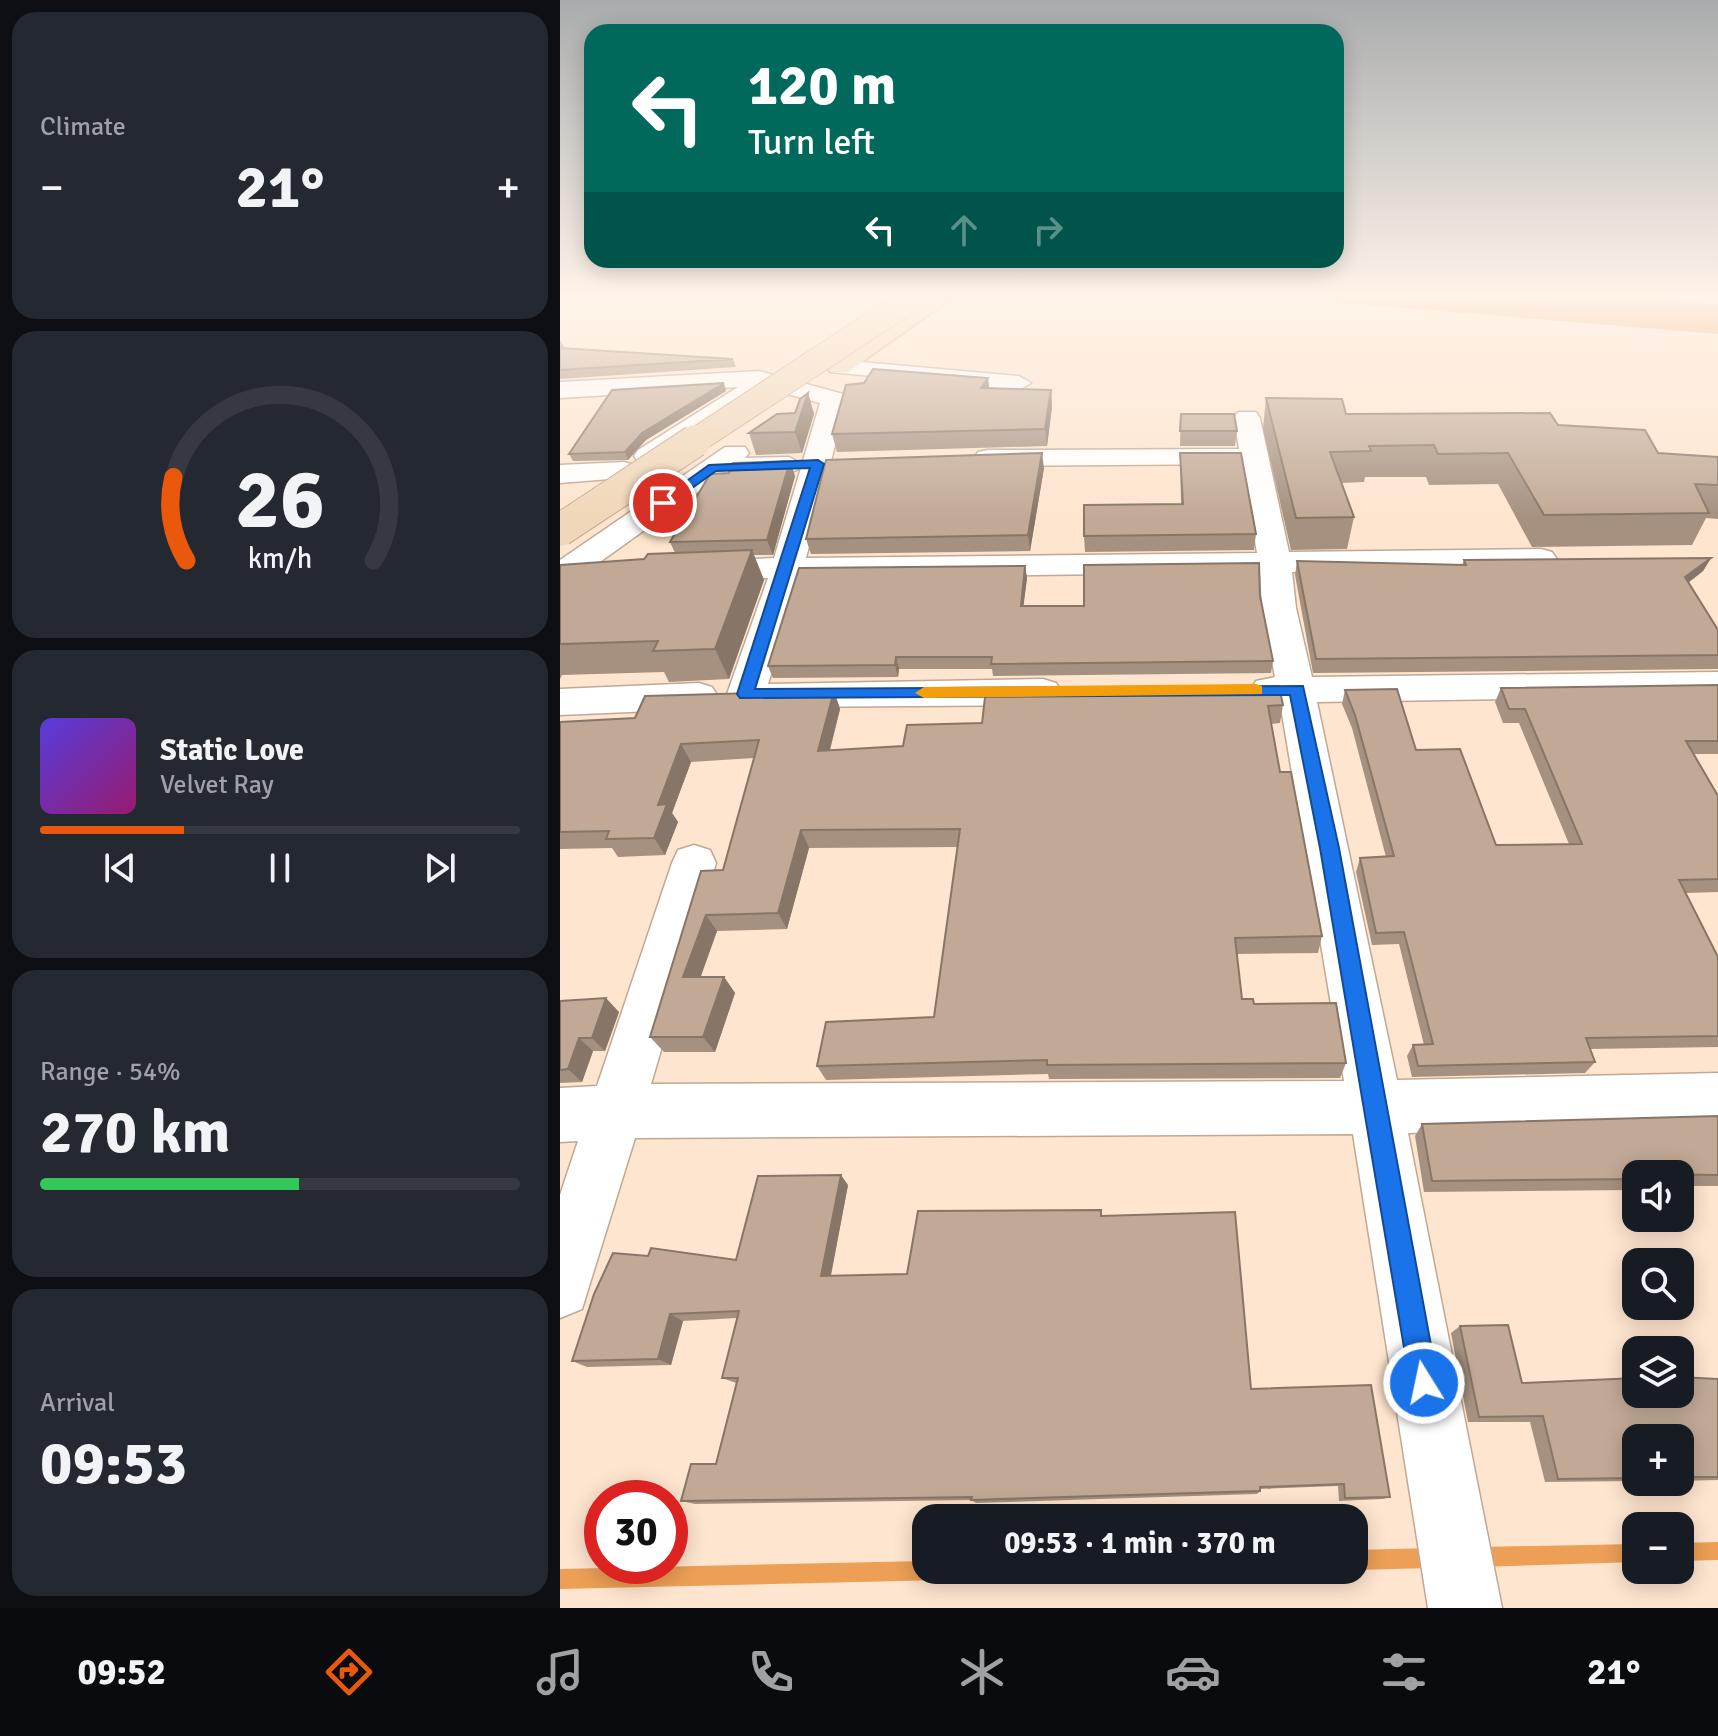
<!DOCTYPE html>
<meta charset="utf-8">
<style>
:root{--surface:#171b24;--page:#242831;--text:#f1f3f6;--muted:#9ea1a6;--line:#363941;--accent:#ea580c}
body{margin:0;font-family:Signika,sans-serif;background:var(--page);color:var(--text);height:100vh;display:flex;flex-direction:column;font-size:30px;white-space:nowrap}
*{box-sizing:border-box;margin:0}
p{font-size:26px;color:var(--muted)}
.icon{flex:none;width:44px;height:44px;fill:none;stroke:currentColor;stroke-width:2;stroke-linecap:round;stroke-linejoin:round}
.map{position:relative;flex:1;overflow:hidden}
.sheet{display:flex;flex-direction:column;gap:12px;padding:12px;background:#0d0f14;width:560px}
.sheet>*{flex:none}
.top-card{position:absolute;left:24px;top:24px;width:760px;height:244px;border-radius:24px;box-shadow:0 4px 20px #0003;background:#00695c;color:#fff;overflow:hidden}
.tools{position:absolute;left:1062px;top:1160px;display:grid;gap:16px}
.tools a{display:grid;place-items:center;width:72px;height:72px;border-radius:16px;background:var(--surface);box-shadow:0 4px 20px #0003;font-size:40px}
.speed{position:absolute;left:24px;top:1480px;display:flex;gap:16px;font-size:40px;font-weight:700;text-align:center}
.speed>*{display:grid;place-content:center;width:104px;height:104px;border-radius:50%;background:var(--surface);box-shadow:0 4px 20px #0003;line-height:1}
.speed .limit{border:12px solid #d22;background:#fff;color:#111}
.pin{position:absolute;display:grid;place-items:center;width:68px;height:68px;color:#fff;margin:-34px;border:4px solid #fff;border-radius:50%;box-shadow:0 2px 8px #0007}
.me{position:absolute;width:88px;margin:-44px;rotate:350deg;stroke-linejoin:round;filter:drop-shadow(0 0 6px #0008)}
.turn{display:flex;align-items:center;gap:28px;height:168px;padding:0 32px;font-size:36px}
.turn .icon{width:104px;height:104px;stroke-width:2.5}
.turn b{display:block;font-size:56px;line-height:68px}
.lanes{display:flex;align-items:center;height:76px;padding:0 32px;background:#0003;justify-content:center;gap:40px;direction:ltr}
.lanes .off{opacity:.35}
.big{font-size:60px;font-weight:800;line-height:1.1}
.sheet .card{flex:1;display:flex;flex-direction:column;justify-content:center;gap:12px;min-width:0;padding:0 28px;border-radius:24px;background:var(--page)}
.sheet .dial{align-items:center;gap:0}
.dial svg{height:208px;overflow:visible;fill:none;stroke:var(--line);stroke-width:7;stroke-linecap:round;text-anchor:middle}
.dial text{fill:var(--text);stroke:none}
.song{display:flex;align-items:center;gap:24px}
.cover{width:96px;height:96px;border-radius:12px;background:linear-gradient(135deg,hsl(250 70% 55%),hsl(320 70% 35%))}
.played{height:8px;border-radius:4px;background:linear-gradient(90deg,var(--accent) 30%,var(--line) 30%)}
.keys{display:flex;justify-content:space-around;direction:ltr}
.heat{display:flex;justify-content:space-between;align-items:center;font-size:44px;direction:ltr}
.charge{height:12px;border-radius:6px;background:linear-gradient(90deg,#34c759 54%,var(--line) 0)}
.trip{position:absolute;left:352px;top:1504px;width:456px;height:80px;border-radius:24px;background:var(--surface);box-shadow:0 4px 20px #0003;font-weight:800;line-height:80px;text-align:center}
.menu{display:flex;height:128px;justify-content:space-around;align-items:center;background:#090b0e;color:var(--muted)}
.menu .icon{width:56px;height:56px}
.menu .on{color:var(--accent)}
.menu b{font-size:36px;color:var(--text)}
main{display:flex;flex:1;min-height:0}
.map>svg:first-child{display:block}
.water{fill:#ec9f55}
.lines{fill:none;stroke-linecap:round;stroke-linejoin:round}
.stream{fill:#ec9f55;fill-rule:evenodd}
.street-casing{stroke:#c0a894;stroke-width:3}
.secondary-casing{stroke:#c0a894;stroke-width:3}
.street{fill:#fff;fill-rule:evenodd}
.secondary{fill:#f0d7b9;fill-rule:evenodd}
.secondary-bridge-far1-casing{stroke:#c0a894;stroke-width:27;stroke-linecap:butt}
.secondary-bridge-casing{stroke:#c0a894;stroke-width:34;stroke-linecap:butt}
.secondary-bridge-far1{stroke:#f0d7b9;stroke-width:25}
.secondary-bridge{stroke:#f0d7b9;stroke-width:32}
.wall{fill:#a69180}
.shaded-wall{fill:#877668}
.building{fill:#c1a995;stroke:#877668;stroke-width:2}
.route{fill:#1a73e8;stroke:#114b97;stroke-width:2}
.slow{fill:#f59e0b}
</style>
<main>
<section class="sheet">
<div class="card"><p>Climate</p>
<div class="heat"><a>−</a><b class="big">21°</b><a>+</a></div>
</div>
<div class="card dial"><svg viewBox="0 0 100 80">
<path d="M14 69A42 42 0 1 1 86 69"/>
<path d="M14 69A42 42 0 0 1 9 37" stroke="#ea580c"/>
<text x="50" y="56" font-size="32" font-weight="700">26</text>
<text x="50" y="72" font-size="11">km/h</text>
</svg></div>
<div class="card">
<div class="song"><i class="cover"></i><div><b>Static Love</b><p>Velvet Ray</p></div></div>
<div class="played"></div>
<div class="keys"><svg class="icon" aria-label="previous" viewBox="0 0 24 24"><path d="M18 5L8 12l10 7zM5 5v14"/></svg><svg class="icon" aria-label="pause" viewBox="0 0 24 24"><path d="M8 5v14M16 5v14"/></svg><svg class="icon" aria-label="next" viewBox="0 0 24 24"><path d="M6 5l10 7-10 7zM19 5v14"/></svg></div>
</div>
<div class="card"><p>Range · 54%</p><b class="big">270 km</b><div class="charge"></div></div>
<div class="card"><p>Arrival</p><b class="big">09:53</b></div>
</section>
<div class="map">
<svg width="1158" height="1608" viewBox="0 0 1158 1608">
<rect width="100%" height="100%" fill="#fee5cf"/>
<!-- water -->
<path class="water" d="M 663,293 L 1004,293 L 1158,304 L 1158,334 Z"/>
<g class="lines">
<!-- stream -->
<path class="stream" d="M 1158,1542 L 1158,1560 L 1120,1561 L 1120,1543 Z
M 1076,1544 L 1076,1562 L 919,1567 L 912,1564 L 909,1557 L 912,1550 L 919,1547 Z
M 873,1548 L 880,1551 L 883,1558 L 880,1565 L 873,1568 L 794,1570 L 794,1550 Z
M 366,1561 L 366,1570 L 393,1570 L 390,1577 L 383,1580 L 0,1589 L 0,1569 Z"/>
<!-- street casing -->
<g class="street-casing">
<path id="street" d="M 279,360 L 459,376 L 471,383 L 459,390 L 270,372 L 267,367 Z
M 199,371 L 283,394 L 287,399 L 246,558 L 697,553 L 682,464 L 428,466 L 418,464 L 414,458 L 418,452 L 428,450 L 679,449 L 674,418 L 678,412 L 696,412 L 700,418 L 729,552 L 981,549 L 992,552 L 997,559 L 992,566 L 981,569 L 732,572 L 736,608 L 752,677 L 1158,672 L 1158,696 L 757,702 L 837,1080 L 1158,1073 L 1158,1125 L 848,1133 L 942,1608 L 868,1608 L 793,1134 L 75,1138 L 22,1309 L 0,1318 L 0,1195 L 18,1141 L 0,1142 L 0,1088 L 37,1086 L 112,863 L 118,850 L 134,845 L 150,850 L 156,863 L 91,1084 L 784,1081 L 720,702 L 696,699 L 690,690 L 696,681 L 715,677 L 702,608 L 700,572 L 241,578 L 208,684 L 483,679 L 496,683 L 502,692 L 496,701 L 483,705 L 217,707 L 202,699 L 186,707 L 173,703 L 167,694 L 208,578 L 133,576 L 128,569 L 133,562 L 214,558 L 241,468 L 229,473 L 160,476 L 12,582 L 0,585 L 0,560 L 165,447 L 185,447 L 189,453 L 185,458 L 229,457 L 242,464 L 260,403 L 209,389 L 98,462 L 78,462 L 74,456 L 78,450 L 178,387 L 0,398 L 0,382 Z
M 64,462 L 74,465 L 78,471 L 74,477 L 0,483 L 0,465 Z
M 139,683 L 152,687 L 158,696 L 152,705 L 139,709 L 0,715 L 0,689 Z"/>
</g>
<!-- secondary casing -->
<g class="secondary-casing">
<path id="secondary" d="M 374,293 L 399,293 L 288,372 L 270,372 L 266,367 L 270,362 Z"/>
</g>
<!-- street -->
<use href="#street" class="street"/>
<!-- secondary -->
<use href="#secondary" class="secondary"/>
<!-- secondary-bridge-far1 casing -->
<g class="secondary-bridge-far1-casing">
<path id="secondary-bridge-far1" d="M 132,443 L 360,293"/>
</g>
<!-- secondary-bridge casing -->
<g class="secondary-bridge-casing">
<path id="secondary-bridge" d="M 0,530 L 135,441"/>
</g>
<!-- secondary-bridge-far1 -->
<use href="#secondary-bridge-far1" class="secondary-bridge-far1"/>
<!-- secondary-bridge -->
<use href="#secondary-bridge" class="secondary-bridge"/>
</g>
<!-- wall -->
<path class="wall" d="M 0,341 L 1,341 L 5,348 L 173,359 L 176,367 L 0,379 Z
M 428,378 L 429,388 L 491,390 L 492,407 L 487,446 L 277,452 L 272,434 Z
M 166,391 L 86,440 L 68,460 L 13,461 L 9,454 Z
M 248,393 L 254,414 L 242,453 L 196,455 L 189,433 L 235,413 Z
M 706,398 L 786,414 L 998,425 L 1098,453 L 1158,457 L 1158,519 L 1146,518 L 1132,545 L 972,547 L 938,484 L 869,485 L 866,477 L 805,477 L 804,482 L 781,483 L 794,517 L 787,549 L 731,550 L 703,428 Z
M 621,414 L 677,431 L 675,446 L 620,446 Z
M 620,453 L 696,534 L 694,550 L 525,552 L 524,536 L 621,504 Z
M 230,461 L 235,476 L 213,555 L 194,555 L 204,580 L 169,679 L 109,682 L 104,672 L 2,675 L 0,679 L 0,565 L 84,559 L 115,553 L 110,542 L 169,473 Z
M 484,468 L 470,551 L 251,554 L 246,539 Z
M 1151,558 L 1143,571 L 1128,583 L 1158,630 L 1158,669 L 753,673 L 735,575 L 737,561 L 902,565 L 904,560 Z
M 465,566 L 467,578 L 463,606 L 524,606 L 700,596 L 713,661 L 711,673 L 433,676 L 432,669 L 339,669 L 338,677 L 213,678 L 208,666 Z
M 1158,685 L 1158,754 L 1134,754 L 1158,796 L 1158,892 L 1126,893 L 1158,957 L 1158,1047 L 1030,1049 L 1035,1062 L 1025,1073 L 852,1077 L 847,1056 L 853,1045 L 864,1045 L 839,944 L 812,945 L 796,872 L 800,858 L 826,857 L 792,728 L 782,704 L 785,690 L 856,750 L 936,845 L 1009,844 L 959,723 L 943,723 L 935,702 L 941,688 Z
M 274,691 L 280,709 L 270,750 L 343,746 L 422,723 L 723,705 L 720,723 L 711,724 L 720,772 L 762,936 L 758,953 L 677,954 L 682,999 L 694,1004 L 786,1063 L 780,1078 L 489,1079 L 488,1074 L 266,1080 L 257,1066 L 374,1017 L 398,847 L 249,848 L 227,929 L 157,931 L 140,977 L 164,977 L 175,993 L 155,1052 L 104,1052 L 90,1037 L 163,870 L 194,758 L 131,762 L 112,813 L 118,822 L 105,855 L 58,857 L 52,848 L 0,849 L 0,722 L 75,718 Z
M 0,1001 L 59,1012 L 45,1051 L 33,1051 L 22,1082 L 0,1083 Z
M 1158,1116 L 1158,1186 L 1120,1186 L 1120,1174 L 1076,1174 L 1076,1189 L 1075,1190 L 864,1192 L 855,1136 L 862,1124 Z
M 288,1185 L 271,1276 L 347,1274 L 541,1216 L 691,1389 L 830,1497 L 823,1499 L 779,1501 L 778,1486 L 700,1489 L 700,1491 L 697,1494 L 416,1503 L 411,1500 L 135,1504 L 121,1501 L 156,1464 L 176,1383 L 162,1378 L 177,1318 L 123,1321 L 111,1365 L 27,1367 L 12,1361 L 88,1256 L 176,1260 Z
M 900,1326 L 962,1383 L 1158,1379 L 1158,1480 L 1120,1481 L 1120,1438 L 1076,1438 L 1076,1481 L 985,1482 L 970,1422 L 908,1422 L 891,1333 Z"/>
<!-- shaded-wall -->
<path class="shaded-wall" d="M 428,378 L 430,395 L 421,388 Z
M 164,383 L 166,391 L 86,440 L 68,460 L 65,452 L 82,433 Z
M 491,390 L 492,407 L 487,446 L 485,429 Z
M 248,393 L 254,414 L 242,453 L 235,432 Z
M 482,453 L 484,468 L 470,551 L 468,535 Z
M 230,461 L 235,476 L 213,555 L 207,540 Z
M 192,550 L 204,580 L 169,679 L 155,649 Z
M 1151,558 L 1143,571 L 1117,591 L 1125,577 Z
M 465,566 L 467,578 L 462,618 L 461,606 Z
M 336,657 L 339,669 L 338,677 L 335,665 Z
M 274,691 L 280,709 L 265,769 L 258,751 Z
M 121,744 L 131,762 L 112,813 L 118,822 L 105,855 L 94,838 L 98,805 Z
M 241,830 L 249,848 L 227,929 L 218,913 Z
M 146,915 L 157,931 L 135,993 L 123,977 Z
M 164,977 L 175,993 L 155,1052 L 143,1037 Z
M 46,998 L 59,1012 L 45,1051 L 32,1038 Z
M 19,1038 L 33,1051 L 22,1082 L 8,1069 Z
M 281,1175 L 288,1185 L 269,1284 L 261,1276 Z
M 110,1314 L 123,1321 L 111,1365 L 98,1359 Z"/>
<!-- building -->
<path class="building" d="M 0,348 L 173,359 L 0,370 Z
M 313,369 L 428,378 L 421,388 L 491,390 L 485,429 L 272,434 L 286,385 L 304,383 Z
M 164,383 L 82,433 L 65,452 L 9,454 L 52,390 Z
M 248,393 L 235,432 L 189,433 L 217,414 L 235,413 L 240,399 Z
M 706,398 L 782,399 L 786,414 L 990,413 L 998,425 L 1085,430 L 1098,453 L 1158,457 L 1158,485 L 1135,484 L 1149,513 L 984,515 L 948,453 L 878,454 L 874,445 L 809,446 L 811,451 L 770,452 L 794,517 L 736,518 Z
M 621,414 L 674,414 L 677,431 L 620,431 Z
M 482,453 L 468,535 L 246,539 L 266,460 Z
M 620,453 L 681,453 L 696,534 L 524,536 L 524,505 L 623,504 Z
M 230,461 L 207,540 L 110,542 L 150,474 L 169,473 L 173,463 Z
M 192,550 L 155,649 L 93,651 L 98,641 L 0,644 L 0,565 L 84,559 L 88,554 Z
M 1151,558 L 1125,577 L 1158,630 L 1158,655 L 756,659 L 737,561 L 906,565 L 904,560 Z
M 699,563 L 700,596 L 713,661 L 431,664 L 432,657 L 336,657 L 335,665 L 208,666 L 239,568 L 465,566 L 461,606 L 524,606 L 524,565 Z
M 1158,685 L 1158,741 L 1126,741 L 1158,796 L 1158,879 L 1119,880 L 1158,957 L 1158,1036 L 1026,1038 L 1035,1062 L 858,1066 L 853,1045 L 873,1044 L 844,932 L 816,933 L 800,858 L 834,856 L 795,715 L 785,690 L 837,689 L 856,750 L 900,749 L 936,845 L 1022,844 L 965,709 L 949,709 L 941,688 Z
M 719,686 L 723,705 L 708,706 L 720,772 L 731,772 L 762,936 L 675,938 L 682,999 L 693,999 L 694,1004 L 776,1003 L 786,1063 L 487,1065 L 487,1060 L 257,1066 L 266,1022 L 374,1017 L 400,829 L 241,830 L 218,913 L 146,915 L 123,977 L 164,977 L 143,1037 L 90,1037 L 141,871 L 163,870 L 199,740 L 121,744 L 98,805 L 107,804 L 94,838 L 46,839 L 49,831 L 0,832 L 0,722 L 75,718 L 85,696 L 274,691 L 258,751 L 343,746 L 347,725 L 422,723 L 426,689 Z
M 46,998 L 32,1038 L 19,1038 L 8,1069 L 0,1070 L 0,1001 Z
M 1158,1116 L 1158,1175 L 1076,1174 L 1076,1179 L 872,1181 L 862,1124 Z
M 281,1175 L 261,1276 L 347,1274 L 358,1211 L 541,1210 L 541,1216 L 675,1212 L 691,1389 L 811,1385 L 830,1497 L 785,1498 L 784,1484 L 700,1487 L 700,1491 L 411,1500 L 412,1497 L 121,1501 L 131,1464 L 156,1464 L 178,1378 L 162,1378 L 179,1311 L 110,1314 L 98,1359 L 12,1361 L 34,1294 L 53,1253 L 88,1256 L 91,1248 L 176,1260 L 198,1176 Z
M 948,1325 L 962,1383 L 1076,1378 L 1076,1394 L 1120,1394 L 1120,1377 L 1158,1379 L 1158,1477 L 1120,1477 L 1120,1438 L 1076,1438 L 1076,1478 L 998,1479 L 983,1416 L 919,1417 L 900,1326 Z"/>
<!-- sky -->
<linearGradient id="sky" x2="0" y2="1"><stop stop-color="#a9acad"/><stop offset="0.57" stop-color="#fff3e9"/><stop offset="1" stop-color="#fff3e9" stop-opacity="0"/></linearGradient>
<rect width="1158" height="518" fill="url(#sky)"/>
<!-- route -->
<path class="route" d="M 258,460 L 264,464 L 195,689 L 743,686 L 779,848 L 878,1383 L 874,1393 L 864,1397 L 854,1393 L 850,1383 L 760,848 L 730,695 L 180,698 L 177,694 L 250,468 L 156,471 L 107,506 L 96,503 L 149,465 Z"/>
<!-- slow -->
<path class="slow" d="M 696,684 L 702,686 L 702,694 L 364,698 L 355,693 L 364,687 Z"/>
</svg>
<div class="tools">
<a><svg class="icon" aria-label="sound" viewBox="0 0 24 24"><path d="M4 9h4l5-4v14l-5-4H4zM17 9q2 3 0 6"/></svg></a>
<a><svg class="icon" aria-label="search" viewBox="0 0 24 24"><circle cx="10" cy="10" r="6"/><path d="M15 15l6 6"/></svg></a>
<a><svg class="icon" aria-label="layers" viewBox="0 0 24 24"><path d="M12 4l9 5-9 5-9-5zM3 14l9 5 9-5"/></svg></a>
<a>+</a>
<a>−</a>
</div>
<div class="speed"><div class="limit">30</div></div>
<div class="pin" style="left:103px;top:503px;background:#d93025"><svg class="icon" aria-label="arrive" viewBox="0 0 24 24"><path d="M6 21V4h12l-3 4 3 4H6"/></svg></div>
<svg class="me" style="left:864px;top:1383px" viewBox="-20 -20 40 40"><circle r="17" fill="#1a73e8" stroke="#fff" stroke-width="3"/><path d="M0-11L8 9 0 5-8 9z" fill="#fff"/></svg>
<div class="trip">09:53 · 1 min · 370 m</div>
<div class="top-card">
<div class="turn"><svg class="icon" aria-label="left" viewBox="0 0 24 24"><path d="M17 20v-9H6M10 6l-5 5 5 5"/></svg><div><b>120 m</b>Turn left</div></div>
<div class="lanes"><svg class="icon" aria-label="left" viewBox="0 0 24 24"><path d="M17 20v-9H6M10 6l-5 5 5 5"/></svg><svg class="icon off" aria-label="ahead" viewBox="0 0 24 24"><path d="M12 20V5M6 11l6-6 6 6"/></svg><svg class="icon off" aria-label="right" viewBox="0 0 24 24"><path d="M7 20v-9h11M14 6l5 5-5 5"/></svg></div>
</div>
</div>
</main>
<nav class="menu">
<b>09:52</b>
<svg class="icon on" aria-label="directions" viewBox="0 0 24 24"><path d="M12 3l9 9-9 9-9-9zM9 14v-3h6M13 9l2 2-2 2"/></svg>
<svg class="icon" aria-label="music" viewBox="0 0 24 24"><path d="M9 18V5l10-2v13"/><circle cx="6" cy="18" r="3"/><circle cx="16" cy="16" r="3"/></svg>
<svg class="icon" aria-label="phone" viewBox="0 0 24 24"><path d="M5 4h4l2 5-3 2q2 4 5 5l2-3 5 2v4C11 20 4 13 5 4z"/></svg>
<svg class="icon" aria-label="climate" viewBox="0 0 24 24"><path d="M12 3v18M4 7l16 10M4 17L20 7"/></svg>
<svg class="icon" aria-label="car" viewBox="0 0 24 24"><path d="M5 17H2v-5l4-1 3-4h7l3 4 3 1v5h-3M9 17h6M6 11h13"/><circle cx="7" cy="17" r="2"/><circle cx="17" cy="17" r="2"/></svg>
<svg class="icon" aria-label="filters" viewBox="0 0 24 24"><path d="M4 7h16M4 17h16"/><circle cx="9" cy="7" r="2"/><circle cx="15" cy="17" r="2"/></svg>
<b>21°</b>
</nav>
